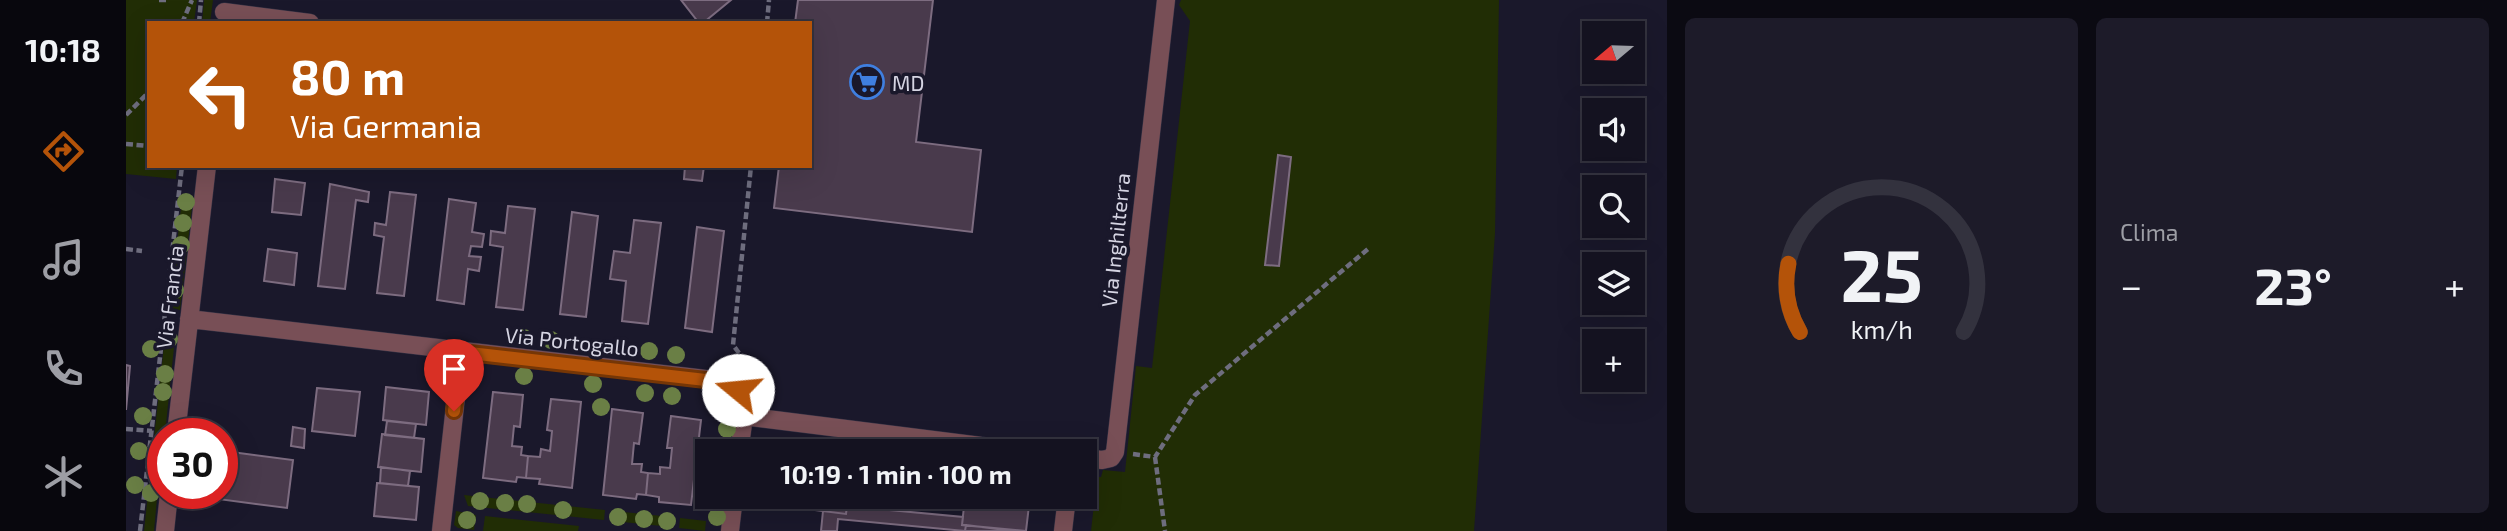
<!DOCTYPE html>
<html lang="it">
<meta charset="utf-8">
<style>
:root{--surface:#141220;--page:#1d1b29;--text:#f1f3f6;--muted:#9d9ea5;--line:#33323e;--accent:#b45309}
body{margin:0;font-family:"Exo 2",sans-serif;background:var(--page);color:var(--text);height:100vh;display:flex;flex-direction:column;font-size:26px;white-space:nowrap}
*{box-sizing:border-box;margin:0}
p{font-size:23px;color:var(--muted)}
.icon{flex:none;width:38px;height:38px;fill:none;stroke:currentColor;stroke-width:2;stroke-linecap:round;stroke-linejoin:round}
.map{position:relative;flex:1;overflow:hidden}
.drawer{display:flex;flex-direction:column;gap:18px;padding:18px;background:#0b0a12;width:840px}
.drawer>*{flex:none}
.guide{position:absolute;left:21px;top:21px;width:665px;height:147px;border-radius:0px;box-shadow:0 7px 28px #0002,0 0 0 2px var(--line);background:#b45309;color:#fff;overflow:hidden}
.needle{width:46px;rotate:251deg}
.tools{position:absolute;left:1456px;top:21px;display:grid;gap:14px}
.tools a{display:grid;place-items:center;width:63px;height:63px;border-radius:0px;background:var(--surface);box-shadow:0 7px 28px #0002,0 0 0 2px var(--line);font-size:35px}
.speed{position:absolute;left:21px;top:418px;display:flex;gap:14px;font-size:35px;font-weight:700;text-align:center}
.speed>*{display:grid;place-content:center;width:91px;height:91px;border-radius:50%;background:var(--surface);box-shadow:0 7px 28px #0002,0 0 0 2px var(--line);line-height:1}
.speed .limit{border:10px solid #d22;background:#fff;color:#111}
.pin{position:absolute;display:grid;place-items:center;width:60px;height:60px;color:#fff;margin:-72px -30px;border-radius:50% 50% 50% 0;rotate:-45deg;box-shadow:0 0 7px #0007}
.pin .icon{rotate:45deg}
.me{position:absolute;width:77px;margin:-38px;rotate:287deg;stroke-linejoin:round;filter:drop-shadow(0 0 5px #0008)}
.turn{display:flex;align-items:center;gap:24px;height:147px;padding:0 28px;font-size:32px}
.turn .icon{width:91px;height:91px;stroke-width:2.5}
.turn b{display:block;font-size:49px;line-height:60px}
.big{font-size:52px;font-weight:700;line-height:1.1}
.drawer .card{flex:1;display:flex;flex-direction:column;justify-content:center;gap:10px;min-width:0;padding:0 24px;border-radius:10px;background:var(--page)}
.drawer .dial{align-items:center;gap:0}
.dial svg{height:182px;overflow:visible;fill:none;stroke:var(--line);stroke-width:7;stroke-linecap:round;text-anchor:middle}
.dial text{fill:var(--text);stroke:none}
.heat{display:flex;justify-content:space-between;align-items:center;font-size:38px;direction:ltr}
.drawer .tiles{flex:1;display:grid;gap:18px;grid-template-columns:repeat(2,1fr)}
.trip{position:absolute;left:569px;top:439px;width:402px;height:70px;border-radius:0px;background:var(--surface);box-shadow:0 7px 28px #0002,0 0 0 2px var(--line);font-weight:700;line-height:70px;text-align:center}
main{display:flex;flex:1;min-height:0}
.menu{display:flex;flex-direction:column;width:126px;justify-content:space-around;align-items:center;background:#08070d;color:var(--muted)}
.menu .icon{width:49px;height:49px}
.menu .selected{color:var(--accent)}
.menu b{font-size:32px;color:var(--text)}
.map>svg:first-child{display:block}
.green{fill:#212d05}
.building{fill:#493a4c;stroke:#7d6c80;stroke-width:2}
.lines{fill:none;stroke-linecap:round;stroke-linejoin:round}
.street-casing{stroke:#343245;stroke-width:19}
.path{stroke:#6e6d7e;stroke-width:4.5;stroke-dasharray:7 3.5;stroke-linecap:butt}
.street{stroke:#784f56;stroke-width:18}
.tree{fill:#6a7f45}
.route-casing{stroke:#753606;stroke-width:18}
.route{stroke:#b45309;stroke-width:12}
.labels{text-anchor:middle;dominant-baseline:central;stroke-width:7;stroke-linejoin:round;paint-order:stroke}
.poi-label{font-size:21px;fill:#d5d4e2;stroke:#1a182b;text-anchor:start}
.street-label{font-size:21px;fill:#d5d4e2;stroke:#1a182b}
</style>
<main>
<nav class="menu">
<b>10:18</b>
<svg class="icon selected" aria-label="directions" viewBox="0 0 24 24"><path d="M12 3l9 9-9 9-9-9zM9 14v-3h6M13 9l2 2-2 2"/></svg>
<svg class="icon" aria-label="music" viewBox="0 0 24 24"><path d="M9 18V5l10-2v13"/><circle cx="6" cy="18" r="3"/><circle cx="16" cy="16" r="3"/></svg>
<svg class="icon" aria-label="phone" viewBox="0 0 24 24"><path d="M5 4h4l2 5-3 2q2 4 5 5l2-3 5 2v4C11 20 4 13 5 4z"/></svg>
<svg class="icon" aria-label="climate" viewBox="0 0 24 24"><path d="M12 3v18M4 7l16 10M4 17L20 7"/></svg>
</nav>
<div class="map">
<svg width="1541" height="531" viewBox="0 0 1541 531">
<rect width="100%" height="100%" fill="#1a182b"/>
<!-- green -->
<path class="green" d="M 0,0 L 71,0 L 68,23 L 23,23 L 23,166 L 51,166 L 50,179 L 0,174 Z
M 78,0 L 87,0 L 84,23 L 76,23 Z
M 1055,0 L 1373,0 L 1369,233 L 1348,531 L 965,531 L 971,477 L 975,477 L 977,470 L 999,472 L 1010,366 L 1026,368 L 1064,21 L 1053,5 Z
M 56,198 L 67,199 L 54,310 L 44,308 Z
M 40,327 L 50,328 L 39,434 L 37,434 L 28,531 L 18,531 Z
M 338,495 L 479,510 L 478,520 L 342,506 Z
M 330,511 L 350,515 L 348,530 L 332,528 L 328,525 Z
M 488,511 L 546,517 L 545,527 L 487,521 Z
M 359,516 L 453,526 L 452,531 L 357,531 Z
M 554,518 L 580,521 L 579,531 L 553,528 Z"/>
<!-- building -->
<path class="building" d="M 555,0 L 605,0 L 577,23 L 573,23 Z
M 672,0 L 807,0 L 790,142 L 855,150 L 846,232 L 648,208 L 653,166 L 684,166 L 684,23 L 669,23 Z
M 1152,155 L 1165,157 L 1153,266 L 1139,265 Z
M 559,166 L 578,166 L 576,181 L 558,179 Z
M 149,179 L 179,183 L 175,215 L 146,212 Z
M 204,184 L 243,192 L 242,202 L 230,200 L 219,289 L 192,286 Z
M 264,192 L 290,195 L 278,296 L 251,293 L 258,237 L 248,235 L 249,223 L 260,225 Z
M 323,199 L 350,203 L 346,232 L 358,234 L 356,247 L 345,246 L 343,256 L 355,257 L 353,271 L 342,269 L 338,304 L 311,300 Z
M 382,206 L 409,209 L 397,310 L 370,307 L 377,247 L 364,245 L 365,231 L 379,233 Z
M 446,212 L 472,216 L 460,317 L 434,314 Z
M 508,220 L 535,223 L 522,324 L 496,321 L 500,281 L 484,279 L 488,251 L 504,253 Z
M 571,227 L 598,231 L 586,332 L 559,328 Z
M 142,249 L 171,253 L 168,285 L 138,281 Z
M 0,365 L 4,366 L 0,410 Z
M 260,387 L 303,392 L 300,425 L 257,420 Z
M 191,388 L 234,392 L 229,436 L 186,431 Z
M 367,392 L 397,395 L 394,427 L 388,426 L 386,446 L 396,447 L 395,455 L 402,456 L 400,478 L 391,477 L 390,482 L 357,478 Z
M 425,399 L 455,402 L 446,488 L 413,484 L 414,479 L 400,478 L 402,456 L 414,457 L 415,449 L 424,451 L 426,431 L 421,430 Z
M 486,409 L 517,413 L 513,444 L 508,443 L 506,464 L 516,464 L 515,472 L 522,473 L 520,495 L 511,494 L 510,499 L 477,495 Z
M 545,416 L 575,420 L 565,505 L 533,502 L 533,497 L 520,495 L 522,473 L 534,474 L 534,467 L 544,468 L 546,448 L 541,448 Z
M 261,421 L 290,424 L 288,438 L 259,435 Z
M 167,427 L 179,429 L 178,448 L 165,446 Z
M 256,434 L 298,439 L 295,472 L 252,467 Z
M 664,443 L 727,450 L 663,452 Z
M 98,451 L 167,460 L 161,508 L 92,499 L 93,494 L 96,494 Z
M 255,467 L 284,471 L 282,486 L 254,483 Z
M 251,483 L 293,487 L 290,520 L 248,516 Z
M 658,497 L 722,497 L 720,514 L 657,506 Z
M 839,497 L 904,497 L 900,531 L 836,525 Z
M 721,506 L 837,517 L 836,525 L 840,525 L 839,531 L 712,519 L 711,531 L 695,531 L 697,511 L 720,514 Z
M 840,525 L 887,531 L 839,531 Z"/>
<g class="lines">
<!-- street casing -->
<g class="street-casing">
<path id="street" d="M 98,12 L 184,23
M 63,319 L 597,381 C 628,393 616,424 613,452
M 617,416 L 904,452
M 50,434 L 81,166
M 959,458 L 976,460 L 985,458 L 989,452 L 1040,0
M 39,531 L 43,494
M 315,531 L 335,352
M 604,531 L 608,497
M 937,531 L 941,497"/>
</g>
<!-- path -->
<path class="path" d="M 33,0 L 43,0
M 56,23 L 66,0
M 73,23 L 75,0
M 641,23 L 643,0
M 0,115 L 23,92
M 0,144 L 23,146
M 0,249 L 16,251
M 613,353 L 607,345 L 625,166
M 0,429 L 26,431
M 1007,454 L 1029,457 L 1069,395 L 1242,249
M 1029,457 L 1039,531
M 14,531 L 56,166"/>
<!-- street -->
<use href="#street" class="street"/>
</g>
<!-- trees -->
<g class="tree">
<circle cx="60" cy="202" r="9"/>
<circle cx="57" cy="223" r="9"/>
<circle cx="55" cy="245" r="9"/>
<circle cx="49" cy="290" r="9"/>
<circle cx="398" cy="338" r="9"/>
<circle cx="43" cy="339" r="9"/>
<circle cx="425" cy="340" r="9"/>
<circle cx="25" cy="349" r="9"/>
<circle cx="523" cy="351" r="9"/>
<circle cx="550" cy="355" r="9"/>
<circle cx="39" cy="374" r="9"/>
<circle cx="398" cy="376" r="9"/>
<circle cx="467" cy="384" r="9"/>
<circle cx="37" cy="392" r="9"/>
<circle cx="519" cy="393" r="9"/>
<circle cx="546" cy="396" r="9"/>
<circle cx="603" cy="400" r="9"/>
<circle cx="475" cy="407" r="9"/>
<circle cx="17" cy="416" r="9"/>
<circle cx="601" cy="429" r="9"/>
<circle cx="13" cy="451" r="9"/>
<circle cx="9" cy="485" r="9"/>
<circle cx="25" cy="493" r="9"/>
<circle cx="354" cy="501" r="9"/>
<circle cx="379" cy="503" r="9"/>
<circle cx="401" cy="504" r="9"/>
<circle cx="437" cy="510" r="9"/>
<circle cx="492" cy="517" r="9"/>
<circle cx="591" cy="517" r="9"/>
<circle cx="518" cy="519" r="9"/>
<circle cx="341" cy="520" r="9"/>
<circle cx="541" cy="521" r="9"/>
</g>
<g class="lines">
<!-- route casing -->
<g class="route-casing">
<path id="route" d="M 328,411 L 335,352 L 597,382 L 612,390"/>
</g>
<!-- route -->
<use href="#route" class="route"/>
</g>
<!-- icons -->
<defs>
<g id="supermarket-ring" transform="scale(1.75)"><circle r="9.5" fill="#1a182b" stroke="#3f7fe0" stroke-width="1.5"/><path d="M-6-5.5h2.5l.6 2H6L4.5 2H-2.5L-4.4-4H-6ZM-1.5 3.2a1.3 1.3 0 1 0 .1 0ZM3 3.2a1.3 1.3 0 1 0 .1 0Z" fill="#3f7fe0"/></g>
</defs>
<g fill-rule="evenodd">
<use href="#supermarket-ring" x="741" y="82"/>
</g>
<g class="labels">
<!-- poi labels -->
<g class="poi-label">
<text x="766" y="82">MD</text>
</g>
<!-- street labels -->
<g class="street-label">
<text transform="translate(989 240) rotate(-84)">Via Inghilterra</text>
<text transform="translate(43 297) rotate(-83)">Via Francia</text>
<text transform="translate(446 341) rotate(6)">Via Portogallo</text>
</g>
</g>
</svg>
<div class="tools">
<a><svg class="needle" viewBox="-14 -14 28 28"><path d="M0-13l5 13h-10z" fill="#e53935"/><path d="M0 13l5-13h-10z" fill="#9d9ea5"/></svg></a>
<a><svg class="icon" aria-label="sound" viewBox="0 0 24 24"><path d="M4 9h4l5-4v14l-5-4H4zM17 9q2 3 0 6"/></svg></a>
<a><svg class="icon" aria-label="search" viewBox="0 0 24 24"><circle cx="10" cy="10" r="6"/><path d="M15 15l6 6"/></svg></a>
<a><svg class="icon" aria-label="layers" viewBox="0 0 24 24"><path d="M12 4l9 5-9 5-9-5zM3 14l9 5 9-5"/></svg></a>
<a>+</a>
</div>
<div class="speed"><div class="limit">30</div></div>
<div class="pin" style="left:328px;top:411px;background:#d93025"><svg class="icon" aria-label="arrive" viewBox="0 0 24 24"><path d="M6 21V4h12l-3 4 3 4H6"/></svg></div>
<svg class="me" style="left:612px;top:390px" viewBox="-20 -20 40 40"><circle r="19" fill="#fff"/><path d="M0-13L10 11 0 6-10 11z" fill="#b45309"/></svg>
<div class="trip">10:19 · 1 min · 100 m</div>
<div class="guide">
<div class="turn"><svg class="icon" aria-label="left" viewBox="0 0 24 24"><path d="M17 20v-9H6M10 6l-5 5 5 5"/></svg><div><b>80 m</b>Via Germania</div></div>
</div>
</div>
<section class="drawer">
<div class="tiles">
<div class="card dial"><svg viewBox="0 0 100 80">
<path d="M14 69A42 42 0 1 1 86 69"/>
<path d="M14 69A42 42 0 0 1 9 39" stroke="#b45309"/>
<text x="50" y="56" font-size="32" font-weight="700">25</text>
<text x="50" y="72" font-size="11">km/h</text>
</svg></div>
<div class="card"><p>Clima</p>
<div class="heat"><a>−</a><b class="big">23°</b><a>+</a></div>
</div>
</div>
</section>
</main>
